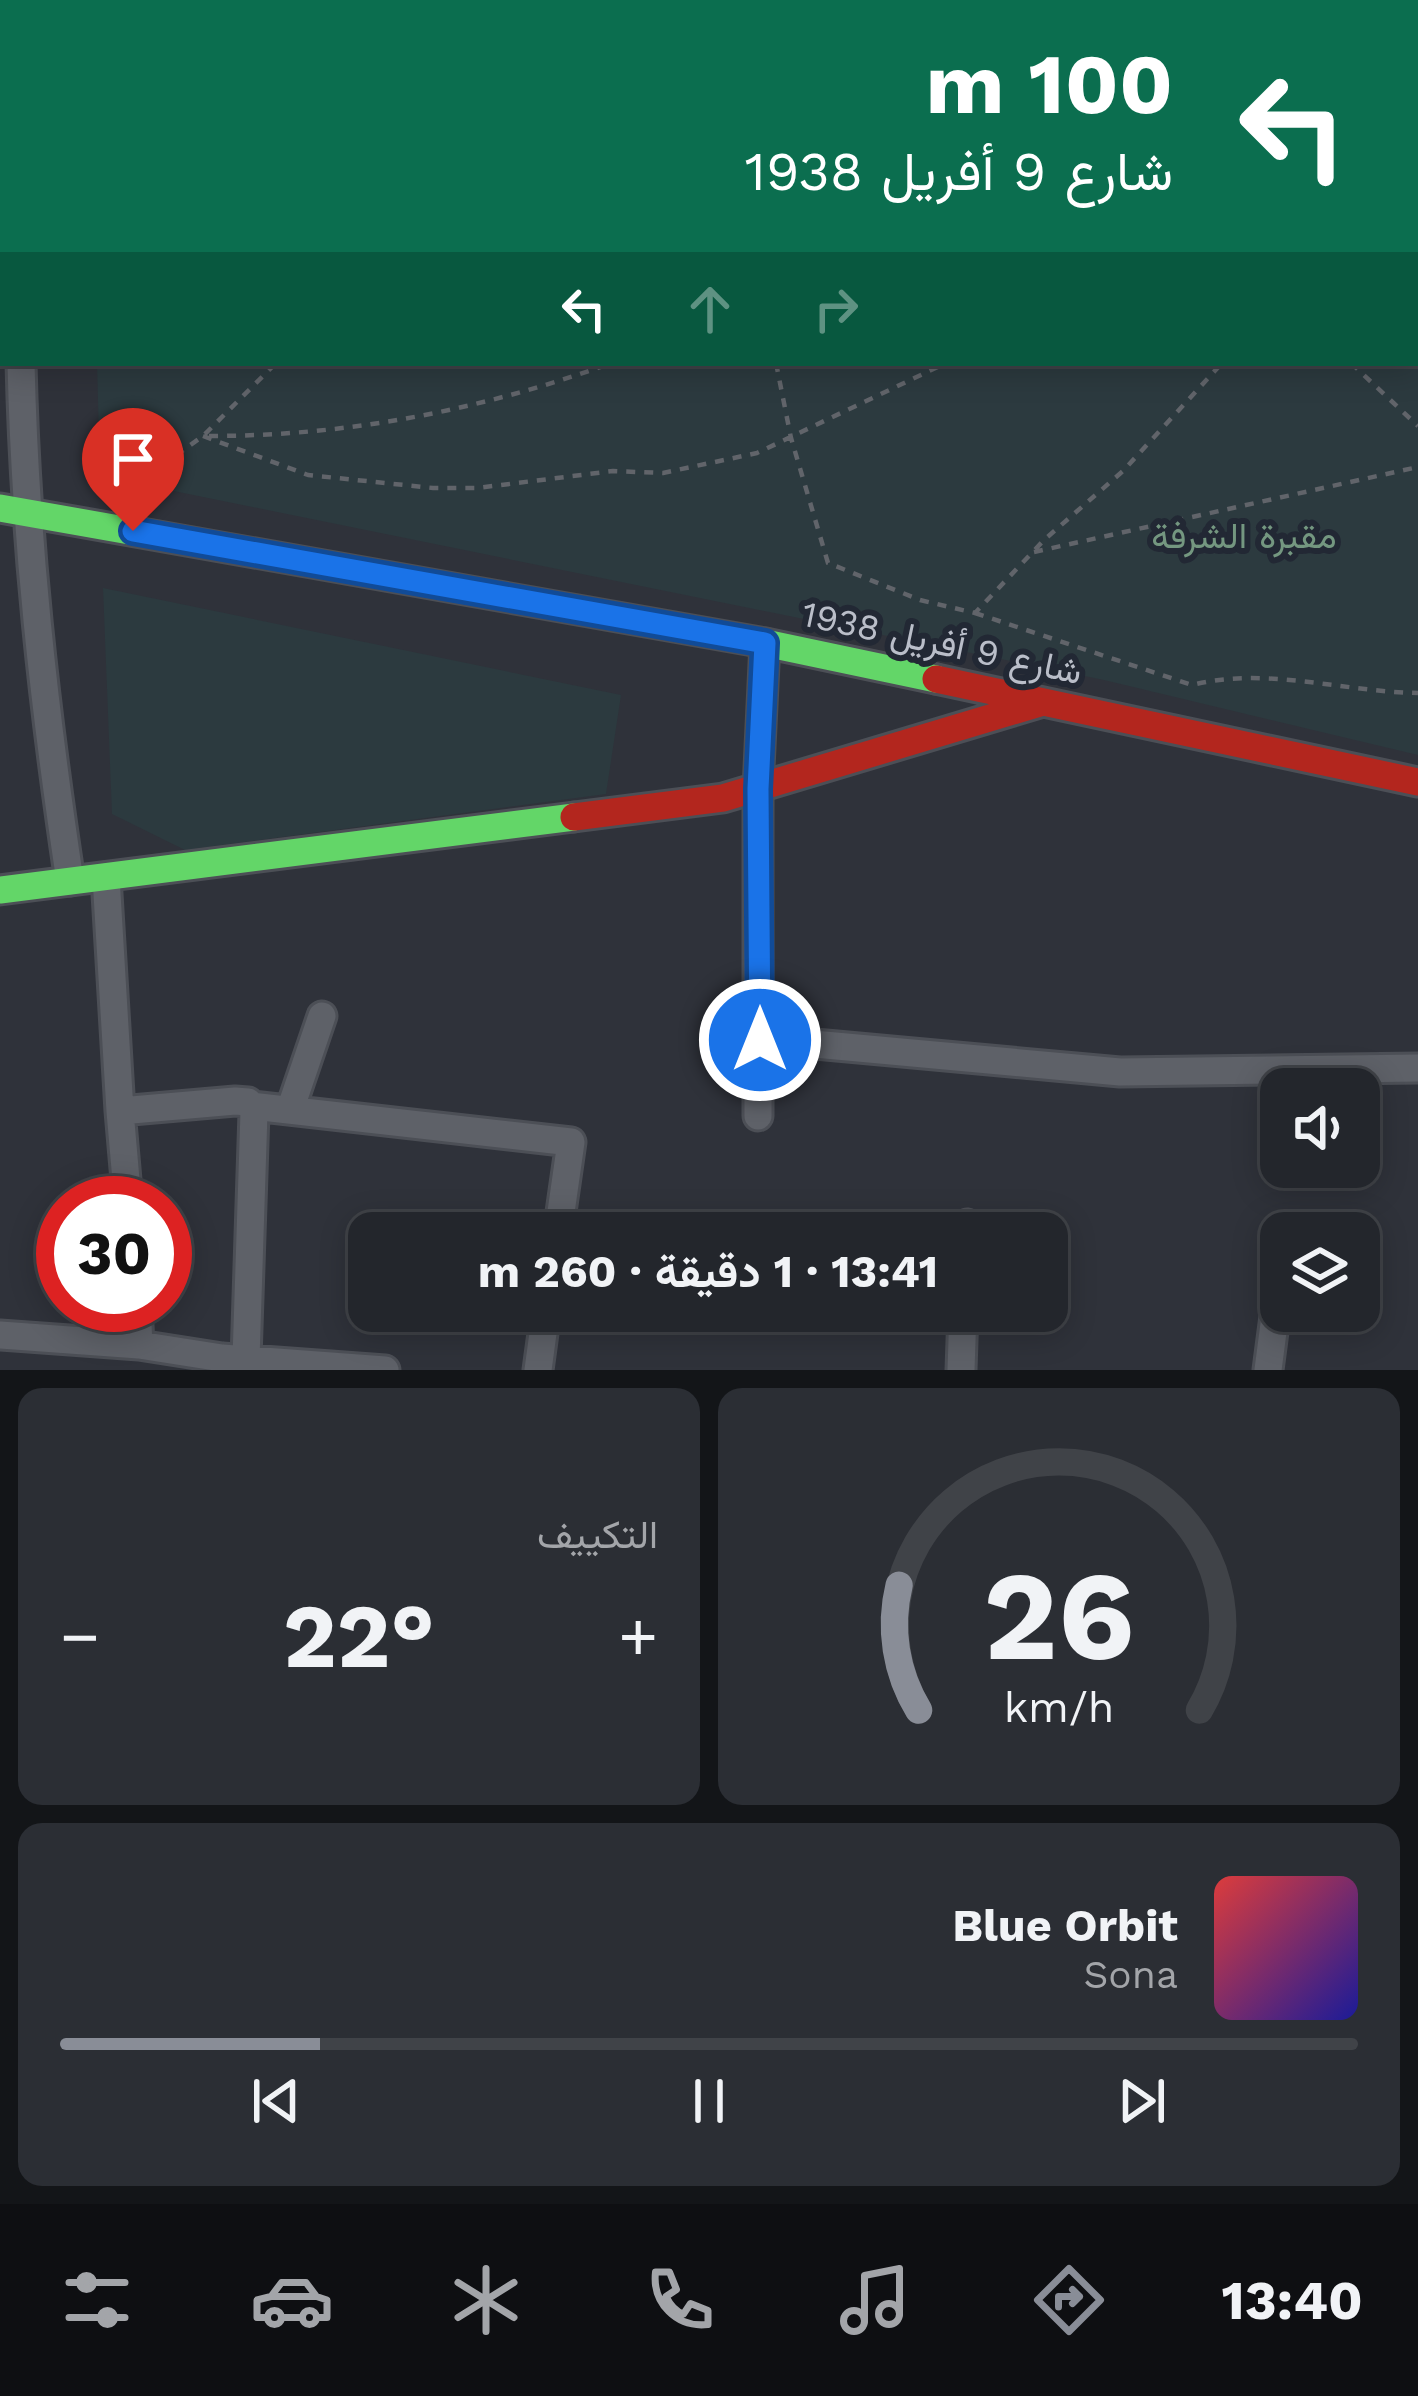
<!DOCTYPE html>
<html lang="ar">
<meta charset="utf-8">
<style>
:root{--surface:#23262c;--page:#2b2e34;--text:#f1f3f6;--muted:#a3a5a9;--line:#404348;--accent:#898d97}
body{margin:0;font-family:"Work Sans",Vazirmatn,sans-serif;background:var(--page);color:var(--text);direction:rtl;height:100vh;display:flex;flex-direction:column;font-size:45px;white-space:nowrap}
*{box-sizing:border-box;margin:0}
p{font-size:39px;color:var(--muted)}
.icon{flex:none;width:66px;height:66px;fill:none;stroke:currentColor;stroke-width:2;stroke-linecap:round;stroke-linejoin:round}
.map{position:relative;height:1370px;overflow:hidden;direction:ltr}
.drawer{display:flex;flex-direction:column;gap:18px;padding:18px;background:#131518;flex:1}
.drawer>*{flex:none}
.guide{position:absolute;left:0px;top:0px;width:1419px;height:366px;box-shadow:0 6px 30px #0003,0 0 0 3px var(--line);direction:rtl;background:#0b6e4f;color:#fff;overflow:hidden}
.buttons{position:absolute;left:1260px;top:1068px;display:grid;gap:24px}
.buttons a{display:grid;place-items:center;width:120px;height:120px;border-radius:24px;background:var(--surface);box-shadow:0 6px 30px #0003,0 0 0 3px var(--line);font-size:60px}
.speed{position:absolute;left:36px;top:1176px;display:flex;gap:24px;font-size:60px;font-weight:700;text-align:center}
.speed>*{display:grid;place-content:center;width:156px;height:156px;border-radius:50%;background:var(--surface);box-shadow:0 6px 30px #0003,0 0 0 3px var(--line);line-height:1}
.speed .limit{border:18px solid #d22;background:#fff;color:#111}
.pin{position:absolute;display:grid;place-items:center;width:102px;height:102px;color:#fff;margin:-123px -51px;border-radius:50% 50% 50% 0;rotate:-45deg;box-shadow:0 0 12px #0007}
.pin .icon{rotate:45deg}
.me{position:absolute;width:132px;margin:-66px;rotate:0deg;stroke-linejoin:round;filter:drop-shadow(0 0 9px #0008)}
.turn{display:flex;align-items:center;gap:42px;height:252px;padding:0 48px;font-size:54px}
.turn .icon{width:156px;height:156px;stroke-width:2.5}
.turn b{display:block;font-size:84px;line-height:102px}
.lanes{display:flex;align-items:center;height:114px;padding:0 48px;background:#0003;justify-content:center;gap:60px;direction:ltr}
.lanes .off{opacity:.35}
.big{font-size:90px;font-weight:700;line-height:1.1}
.drawer .tile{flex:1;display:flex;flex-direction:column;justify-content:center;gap:18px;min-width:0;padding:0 42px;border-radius:24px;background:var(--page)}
.drawer .dial{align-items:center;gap:0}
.dial svg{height:312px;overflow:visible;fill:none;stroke:var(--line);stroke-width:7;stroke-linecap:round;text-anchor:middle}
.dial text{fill:var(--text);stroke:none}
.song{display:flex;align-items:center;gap:36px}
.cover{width:144px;height:144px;border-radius:18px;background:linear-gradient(135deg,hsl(0 70% 55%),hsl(240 70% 35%))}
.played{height:12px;border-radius:6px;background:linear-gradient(90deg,var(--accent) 20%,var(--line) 20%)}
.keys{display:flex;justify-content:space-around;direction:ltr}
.heat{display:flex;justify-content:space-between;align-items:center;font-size:66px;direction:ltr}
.drawer .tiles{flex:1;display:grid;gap:18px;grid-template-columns:1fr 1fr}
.tile:last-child{grid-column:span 2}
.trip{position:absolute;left:348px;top:1212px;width:720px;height:120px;border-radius:24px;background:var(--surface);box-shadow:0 6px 30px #0003,0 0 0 3px var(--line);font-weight:700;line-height:120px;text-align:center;direction:rtl}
.tabs{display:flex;height:192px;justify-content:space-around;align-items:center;background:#0e0f12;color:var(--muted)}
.tabs .icon{width:84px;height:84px}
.tabs .active{color:var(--accent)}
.tabs b{font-size:54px;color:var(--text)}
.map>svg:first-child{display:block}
.green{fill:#2c3a3f}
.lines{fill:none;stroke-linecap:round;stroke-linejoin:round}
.street-casing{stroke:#4c4f56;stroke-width:33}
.fast-casing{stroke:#4c4f56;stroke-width:33}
.jam-casing{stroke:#4c4f56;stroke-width:33}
.path{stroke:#61646a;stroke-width:4.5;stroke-dasharray:9 9;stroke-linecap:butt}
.street{stroke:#5e6168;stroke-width:27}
.fast{stroke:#63d668;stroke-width:27}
.jam{stroke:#b3261e;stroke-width:27}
.route-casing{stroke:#114b97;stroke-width:30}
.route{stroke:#1a73e8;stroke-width:21}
.labels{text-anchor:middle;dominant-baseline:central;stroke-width:12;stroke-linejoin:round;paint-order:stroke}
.park-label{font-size:36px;fill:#749780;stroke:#222834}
.street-label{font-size:36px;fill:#babec9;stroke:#222834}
</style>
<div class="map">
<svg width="1418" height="1370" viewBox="0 0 1418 1370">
<rect width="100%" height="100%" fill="#2f323a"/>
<!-- green -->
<path class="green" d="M 180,0 L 1418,0 L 1418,755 L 1104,680 L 100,476 L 97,363 L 1416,363 L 1416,3 L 171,3 Z
M 103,588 L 621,695 L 606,794 L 185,850 L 112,814 Z"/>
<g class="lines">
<!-- street casing -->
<g class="street-casing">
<path id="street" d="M 36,3 L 45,0
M 0,133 L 3,133
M 21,363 C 25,538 44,708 70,881
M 106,877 L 120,1111 L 235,1101 L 248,1102 L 254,1112 L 246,1359
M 760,1039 L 1120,1072 L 1418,1068
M 252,1106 L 571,1142 L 558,1233
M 290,1110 L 322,1016
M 120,1111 L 128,1203
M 758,1116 L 758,789 L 765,643
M 966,1233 L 967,1224
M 137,1305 L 139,1345 L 222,1358 L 385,1370
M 0,1335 L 139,1345
M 538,1370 L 546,1311
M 961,1370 L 963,1311
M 1268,1370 L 1277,1301"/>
</g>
<!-- fast casing -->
<g class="fast-casing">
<path id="fast" d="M 0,508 L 765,643 L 936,679
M 0,890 L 574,817"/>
</g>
<!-- jam casing -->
<g class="jam-casing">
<path id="jam" d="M 936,679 L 1418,782
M 574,817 L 723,798 L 1043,702"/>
</g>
<!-- path -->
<path class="path" d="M 937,0 L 941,3
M 621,3 L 623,0
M 740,3 L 740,0
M 1416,160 L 1418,159
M 776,363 L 791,438 L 828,563 L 920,600 L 975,613 L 1044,540 L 1123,471 L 1222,363
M 1351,363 L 1418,426
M 203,436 L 308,475 L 433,488 L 477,488 L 613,471 L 663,473 L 757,453 L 946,363
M 209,436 C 349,436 480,410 612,363
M 147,498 L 157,469 L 203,436 L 276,363
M 1034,552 L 1418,467
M 975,613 L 1192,685 C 1266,666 1343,692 1418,693"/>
<!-- street -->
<use href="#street" class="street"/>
<!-- fast -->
<use href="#fast" class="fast"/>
<!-- jam -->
<use href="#jam" class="jam"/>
</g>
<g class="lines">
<!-- route casing -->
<g class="route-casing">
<path id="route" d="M 133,531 L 765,643 L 758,789 L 760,1040"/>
</g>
<!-- route -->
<use href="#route" class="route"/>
</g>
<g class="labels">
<!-- park labels -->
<g class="park-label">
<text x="1244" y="536">مقبرة الشرفة</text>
</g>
<!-- street labels -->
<g class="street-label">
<text transform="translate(942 643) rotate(12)">شارع 9 أفريل 1938</text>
</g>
</g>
</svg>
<div class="buttons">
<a><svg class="icon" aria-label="sound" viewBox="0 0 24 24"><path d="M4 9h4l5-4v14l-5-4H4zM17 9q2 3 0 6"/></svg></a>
<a><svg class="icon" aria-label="layers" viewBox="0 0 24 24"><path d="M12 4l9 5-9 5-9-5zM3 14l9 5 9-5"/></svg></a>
</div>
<div class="speed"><div class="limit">30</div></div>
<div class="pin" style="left:133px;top:531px;background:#d93025"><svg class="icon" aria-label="arrive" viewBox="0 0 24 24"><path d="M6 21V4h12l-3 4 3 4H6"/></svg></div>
<svg class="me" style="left:760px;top:1040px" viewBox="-20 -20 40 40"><circle r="17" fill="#1a73e8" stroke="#fff" stroke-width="3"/><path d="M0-11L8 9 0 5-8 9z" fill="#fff"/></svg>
<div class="trip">13:41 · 1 دقيقة · 260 m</div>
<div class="guide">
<div class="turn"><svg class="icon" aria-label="left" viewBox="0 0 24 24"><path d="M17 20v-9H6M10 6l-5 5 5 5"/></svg><div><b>100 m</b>شارع 9 أفريل 1938</div></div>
<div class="lanes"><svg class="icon" aria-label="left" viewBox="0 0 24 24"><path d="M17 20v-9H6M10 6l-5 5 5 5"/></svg><svg class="icon off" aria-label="ahead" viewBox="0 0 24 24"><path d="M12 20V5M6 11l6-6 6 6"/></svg><svg class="icon off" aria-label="right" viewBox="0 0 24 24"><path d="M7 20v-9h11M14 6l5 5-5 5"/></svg></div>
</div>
</div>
<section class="drawer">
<div class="tiles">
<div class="tile dial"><svg viewBox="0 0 100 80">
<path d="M14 69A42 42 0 1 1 86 69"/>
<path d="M14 69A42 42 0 0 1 9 37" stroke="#898d97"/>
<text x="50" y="56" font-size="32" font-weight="700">26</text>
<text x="50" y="72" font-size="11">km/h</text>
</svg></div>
<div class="tile"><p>التكييف</p>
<div class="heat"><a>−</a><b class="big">22°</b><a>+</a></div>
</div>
<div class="tile">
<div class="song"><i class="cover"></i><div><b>Blue Orbit</b><p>Sona</p></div></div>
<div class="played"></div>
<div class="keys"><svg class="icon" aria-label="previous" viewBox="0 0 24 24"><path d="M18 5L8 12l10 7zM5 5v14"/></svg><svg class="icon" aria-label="pause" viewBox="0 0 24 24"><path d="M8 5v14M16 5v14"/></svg><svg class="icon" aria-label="next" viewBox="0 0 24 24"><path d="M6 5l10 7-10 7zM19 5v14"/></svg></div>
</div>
</div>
</section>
<nav class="tabs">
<b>13:40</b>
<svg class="icon active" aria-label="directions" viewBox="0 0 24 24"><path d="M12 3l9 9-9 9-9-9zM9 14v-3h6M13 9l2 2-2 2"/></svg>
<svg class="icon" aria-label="music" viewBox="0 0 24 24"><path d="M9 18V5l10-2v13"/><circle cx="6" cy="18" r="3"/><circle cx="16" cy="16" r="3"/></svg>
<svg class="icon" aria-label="phone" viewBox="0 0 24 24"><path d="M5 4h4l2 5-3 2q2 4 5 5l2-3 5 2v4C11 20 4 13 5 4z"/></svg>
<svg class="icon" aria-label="climate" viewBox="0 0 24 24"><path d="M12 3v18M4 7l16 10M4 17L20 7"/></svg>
<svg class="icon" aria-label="car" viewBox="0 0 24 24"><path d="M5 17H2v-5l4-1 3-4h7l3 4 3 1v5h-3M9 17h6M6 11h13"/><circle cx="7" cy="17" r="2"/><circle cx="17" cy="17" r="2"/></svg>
<svg class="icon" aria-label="filters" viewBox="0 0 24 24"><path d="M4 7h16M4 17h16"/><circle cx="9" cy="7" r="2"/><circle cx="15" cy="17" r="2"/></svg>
</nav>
